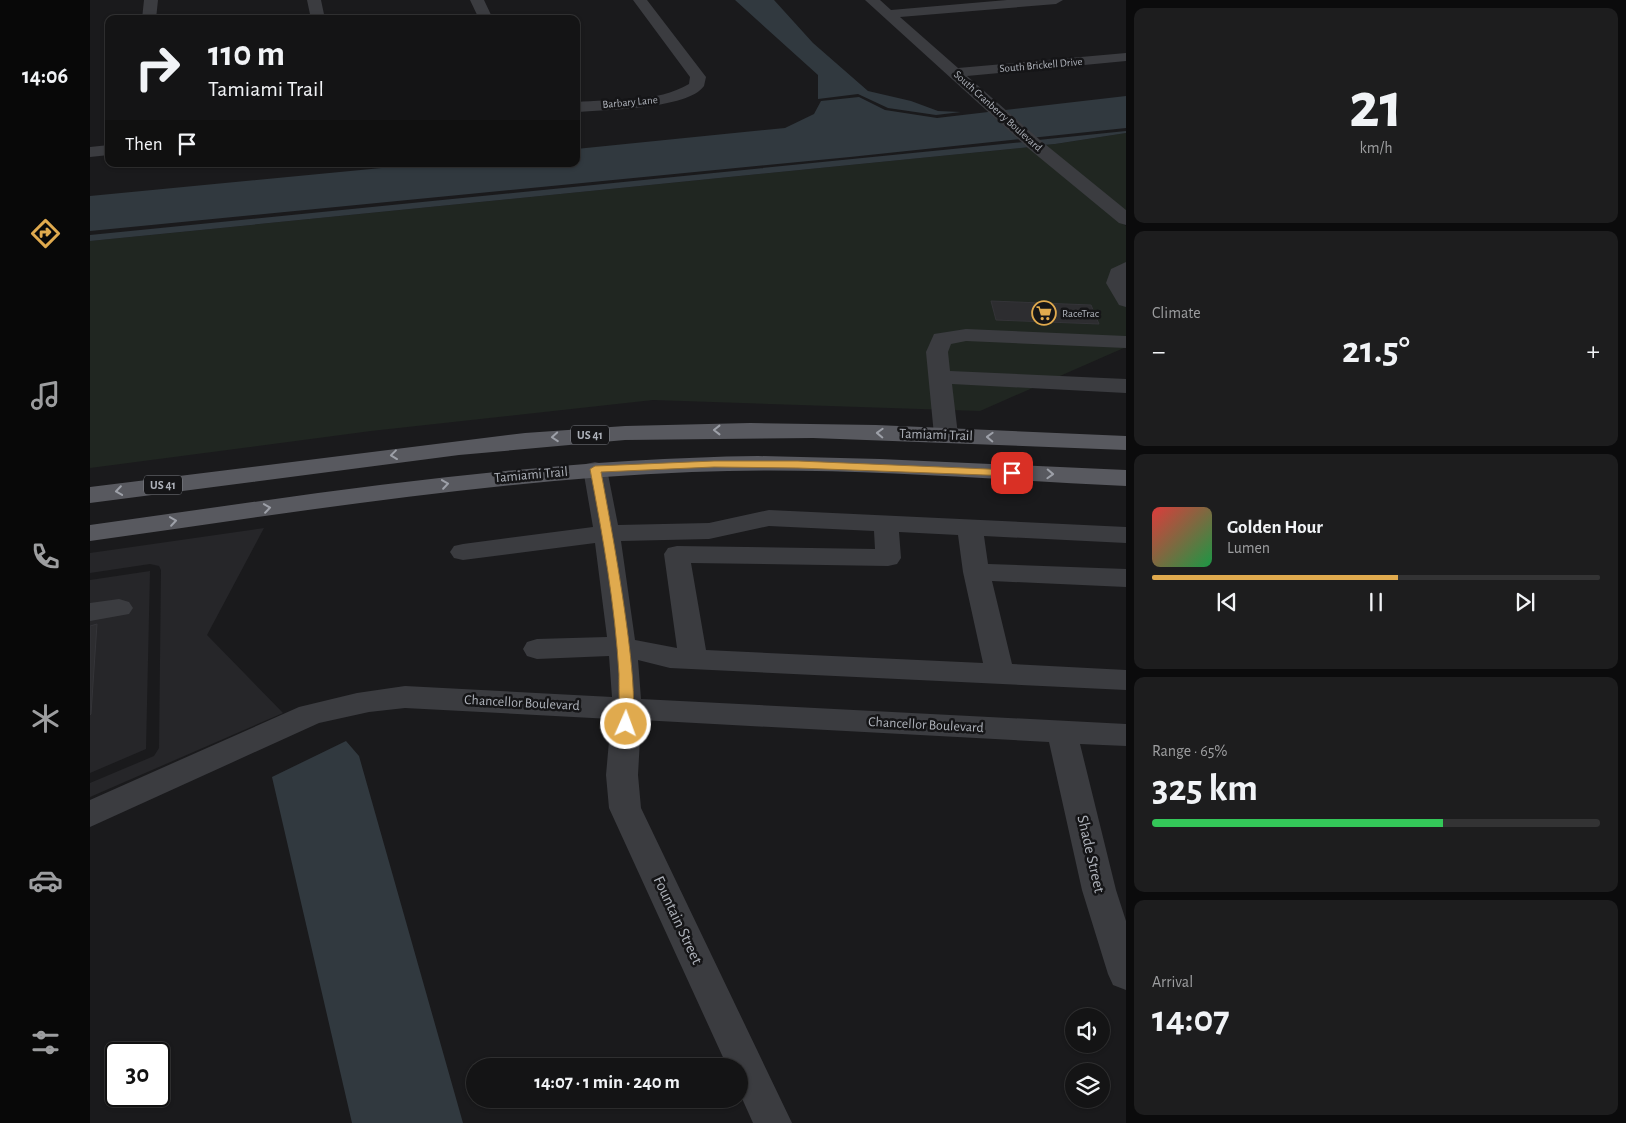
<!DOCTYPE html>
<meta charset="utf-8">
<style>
:root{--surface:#141415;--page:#1d1d1e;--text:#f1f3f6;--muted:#9d9ea0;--line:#333334;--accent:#e0aa4e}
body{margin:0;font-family:"Alegreya Sans",sans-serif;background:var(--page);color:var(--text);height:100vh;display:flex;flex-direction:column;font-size:19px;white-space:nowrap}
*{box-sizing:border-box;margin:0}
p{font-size:16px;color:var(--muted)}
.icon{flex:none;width:28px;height:28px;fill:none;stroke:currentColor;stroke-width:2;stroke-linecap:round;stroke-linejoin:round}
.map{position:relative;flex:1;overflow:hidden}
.side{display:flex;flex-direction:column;gap:8px;padding:8px;background:#0b0b0c;width:500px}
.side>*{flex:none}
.banner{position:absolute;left:15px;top:15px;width:475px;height:152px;border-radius:10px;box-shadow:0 1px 4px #0004,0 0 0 1px var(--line);background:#141415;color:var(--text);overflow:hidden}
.fabs{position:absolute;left:975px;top:1008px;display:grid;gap:10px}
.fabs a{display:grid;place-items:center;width:45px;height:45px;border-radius:50%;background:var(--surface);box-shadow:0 1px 4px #0004,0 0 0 1px var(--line);font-size:25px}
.speed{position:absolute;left:15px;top:1042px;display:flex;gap:10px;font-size:25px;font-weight:700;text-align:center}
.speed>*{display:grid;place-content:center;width:65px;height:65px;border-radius:50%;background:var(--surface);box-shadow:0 1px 4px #0004,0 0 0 1px var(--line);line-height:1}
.speed .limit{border:2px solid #111;border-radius:8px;background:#fff;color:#111}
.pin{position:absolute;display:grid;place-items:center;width:42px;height:42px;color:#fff;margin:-21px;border-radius:10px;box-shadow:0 2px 8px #0006}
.me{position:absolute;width:55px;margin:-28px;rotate:2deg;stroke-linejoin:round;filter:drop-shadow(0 0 4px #0008)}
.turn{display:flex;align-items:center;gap:18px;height:105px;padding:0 20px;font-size:22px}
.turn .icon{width:65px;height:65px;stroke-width:2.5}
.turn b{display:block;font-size:35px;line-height:42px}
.then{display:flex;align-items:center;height:48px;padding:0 20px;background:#0003;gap:10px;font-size:19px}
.big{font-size:38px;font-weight:600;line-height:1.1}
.side .card{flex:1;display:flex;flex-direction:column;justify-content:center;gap:8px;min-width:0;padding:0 18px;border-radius:10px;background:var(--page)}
.side .dial{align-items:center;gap:0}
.dial b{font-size:65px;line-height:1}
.song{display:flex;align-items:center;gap:15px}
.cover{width:60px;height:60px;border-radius:8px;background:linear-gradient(135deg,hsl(0 70% 55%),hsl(140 70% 35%))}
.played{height:5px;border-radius:2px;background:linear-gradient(90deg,var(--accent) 55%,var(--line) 55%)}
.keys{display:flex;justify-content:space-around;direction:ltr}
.heat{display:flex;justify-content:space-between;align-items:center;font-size:28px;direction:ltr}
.charge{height:8px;border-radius:4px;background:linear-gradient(90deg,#34c759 65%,var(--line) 0)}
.trip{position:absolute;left:376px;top:1058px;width:282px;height:50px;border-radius:25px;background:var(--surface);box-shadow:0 1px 4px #0004,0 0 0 1px var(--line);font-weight:600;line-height:50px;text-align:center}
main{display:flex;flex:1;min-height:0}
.menu{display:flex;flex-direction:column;width:90px;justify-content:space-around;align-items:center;background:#080808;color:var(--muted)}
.menu .icon{width:35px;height:35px}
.menu .current{color:var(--accent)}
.menu b{font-size:22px;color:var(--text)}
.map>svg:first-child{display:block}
.built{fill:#262629}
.green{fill:#202621}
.water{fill:#31393f}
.building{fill:#2d2d30;stroke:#343438}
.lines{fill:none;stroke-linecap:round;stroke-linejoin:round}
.minor{fill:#3b3c40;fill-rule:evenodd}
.major{fill:#58595f;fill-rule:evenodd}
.oneway{stroke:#9da0a8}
.route{fill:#e0aa4e;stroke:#926e33}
.labels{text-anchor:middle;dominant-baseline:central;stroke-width:5;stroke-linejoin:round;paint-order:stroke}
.far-street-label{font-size:11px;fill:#aeb2ba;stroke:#151517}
.far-poi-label{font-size:11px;fill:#aeb2ba;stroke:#151517;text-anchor:start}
.shield{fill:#151517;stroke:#808389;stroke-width:1}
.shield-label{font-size:12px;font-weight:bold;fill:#aeb2ba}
.street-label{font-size:14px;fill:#aeb2ba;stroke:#151517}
.near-street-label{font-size:16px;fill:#aeb2ba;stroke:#151517}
</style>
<main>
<nav class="menu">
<b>14:06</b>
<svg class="icon current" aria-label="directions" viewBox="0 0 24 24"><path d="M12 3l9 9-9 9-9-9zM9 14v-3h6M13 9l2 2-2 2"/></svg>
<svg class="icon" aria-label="music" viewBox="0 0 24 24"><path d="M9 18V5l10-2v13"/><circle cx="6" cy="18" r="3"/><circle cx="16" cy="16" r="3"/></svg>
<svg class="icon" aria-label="phone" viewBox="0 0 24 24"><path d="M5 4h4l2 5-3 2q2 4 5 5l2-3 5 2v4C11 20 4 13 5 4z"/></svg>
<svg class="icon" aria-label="climate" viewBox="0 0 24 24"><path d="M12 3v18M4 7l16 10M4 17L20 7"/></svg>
<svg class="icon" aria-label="car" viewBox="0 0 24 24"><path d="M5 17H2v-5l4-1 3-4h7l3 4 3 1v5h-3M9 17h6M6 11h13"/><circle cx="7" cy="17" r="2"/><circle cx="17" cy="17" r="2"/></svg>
<svg class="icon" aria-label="filters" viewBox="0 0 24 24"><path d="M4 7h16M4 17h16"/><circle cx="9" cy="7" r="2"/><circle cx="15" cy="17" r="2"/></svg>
</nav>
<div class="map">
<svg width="1036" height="1123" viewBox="0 0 1036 1123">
<rect width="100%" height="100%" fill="#1a1a1c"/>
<!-- built -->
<path class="built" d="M 174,528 L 117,635 L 193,713 L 0,797 L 0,783 L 64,756 L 69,748 L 71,570 L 69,566 L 60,564 L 0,573 L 0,553 Z
M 60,571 L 56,749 L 0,773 L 0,580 Z"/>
<!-- green -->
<path class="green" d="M 1036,133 L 1036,212 L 954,145 L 965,144 Z
M 940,147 L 1036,226 L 1036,347 L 890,411 L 563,400 L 281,431 L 0,468 L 0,241 Z"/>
<!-- water -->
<path class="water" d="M 645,0 L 684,0 L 723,43 L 778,91 L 821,101 L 848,111 L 871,112 L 846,115 L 798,108 L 768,94 L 728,99 L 728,75 Z
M 1036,96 L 1036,128 L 760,157 L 0,231 L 0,196 L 333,164 L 486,164 L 486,149 L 695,128 L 724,114 L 731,101 L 769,97 L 795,110 L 847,118 Z
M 1036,131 L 1036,133 L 965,144 L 954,145 L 948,140 Z
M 934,142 L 940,147 L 0,241 L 0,235 Z
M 256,741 L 269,756 L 373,1123 L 262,1123 L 182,777 Z"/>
<!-- building -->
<path class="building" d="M 901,301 L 1001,305 L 1009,324 L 906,320 Z
M 7,624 L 1,714 L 0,715 L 0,626 Z"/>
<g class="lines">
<!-- minor -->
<path class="minor" d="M 54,0 L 68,0 L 66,19 L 52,19 Z
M 217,0 L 231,0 L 235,19 L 221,19 Z
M 380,0 L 394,0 L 403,19 L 389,19 Z
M 543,0 L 557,0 L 616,77 L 614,86 C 598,109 514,110 486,112 L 486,102 C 523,99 567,103 599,84 L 600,77 Z
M 775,0 L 790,0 L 801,10 L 917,0 L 973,0 L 966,4 L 810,17 L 868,68 L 1036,53 L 1036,61 L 877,76 L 950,140 L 1036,210 L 1036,225 L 1029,223 L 938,148 Z
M 19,145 L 19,155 L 0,157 L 0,147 Z
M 1036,262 L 1036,307 L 1029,305 L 1016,283 L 1021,269 Z
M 876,329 L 1036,336 L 1036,348 L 876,341 L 861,344 L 858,352 L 860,371 L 1036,379 L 1036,393 L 862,384 L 868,435 L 864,440 L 856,442 L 848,440 L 844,435 L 836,352 L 844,334 Z
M 505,462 L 514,464 L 517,469 L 528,525 L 619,523 L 679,510 L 1036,527 L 1036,543 L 894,536 L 898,564 L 1036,569 L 1036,587 L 902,581 L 922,664 L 1036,670 L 1036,690 L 580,668 L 548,660 L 551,699 L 1036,724 L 1036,746 L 990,744 L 1026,890 L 1036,921 L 1036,990 L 1023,985 L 1018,974 L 992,890 L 959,742 L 551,720 L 548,775 L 551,808 L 702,1123 L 663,1123 L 650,1094 L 650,1066 L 637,1066 L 519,808 L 516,775 L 521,719 L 315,708 L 279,712 L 229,723 L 0,827 L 0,800 L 209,707 L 267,693 L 315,686 L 522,697 L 519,656 L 447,659 L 437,656 L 433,649 L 437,642 L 447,639 L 517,637 L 505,543 L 373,560 L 364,558 L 360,552 L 364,546 L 373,544 L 503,527 L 493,469 L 496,464 ZM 679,526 L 784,531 L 785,549 L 587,546 L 578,548 L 574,554 L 587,648 L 545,640 L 531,541 L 619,539 ZM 809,532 L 868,535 L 873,572 L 893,663 L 616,650 L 601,563 L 798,566 L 807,564 L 811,558 Z
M 29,599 L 39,602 L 43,608 L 39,614 L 0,621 L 0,603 Z"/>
<!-- major -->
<path class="major" d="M 660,423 L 786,425 L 1036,436 L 1036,450 L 723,438 L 535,440 L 369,455 L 0,503 L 0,487 L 435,433 L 535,426 Z
M 668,456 L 790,459 L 1036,470 L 1036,486 C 892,479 747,466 602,472 C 400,480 200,513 0,541 L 0,525 C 222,494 443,459 668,456 Z"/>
</g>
<!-- one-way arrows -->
<defs><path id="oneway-chevron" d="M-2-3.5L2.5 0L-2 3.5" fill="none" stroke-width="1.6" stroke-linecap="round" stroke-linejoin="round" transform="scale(1.25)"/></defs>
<g class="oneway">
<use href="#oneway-chevron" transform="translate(627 430) rotate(180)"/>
<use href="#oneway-chevron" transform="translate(790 433) rotate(-178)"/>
<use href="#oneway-chevron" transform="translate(465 437) rotate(176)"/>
<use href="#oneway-chevron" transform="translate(900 437) rotate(-178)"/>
<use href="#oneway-chevron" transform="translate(304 455) rotate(173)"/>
<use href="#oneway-chevron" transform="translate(960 474) rotate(2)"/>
<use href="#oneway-chevron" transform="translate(355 484) rotate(-8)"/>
<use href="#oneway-chevron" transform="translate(29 491) rotate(172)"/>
<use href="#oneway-chevron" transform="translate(177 508) rotate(-8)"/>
<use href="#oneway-chevron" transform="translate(83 521) rotate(-8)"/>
</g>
<!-- route -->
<path class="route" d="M 624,461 L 708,461 L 922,470 L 927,473 L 922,476 L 708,468 L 624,467 L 511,472 C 518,510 555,702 540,728 L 531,728 C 529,725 529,682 529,674 C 525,606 513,537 500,469 L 505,466 Z"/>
<!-- icons -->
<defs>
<g id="supermarket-ring" transform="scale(1.25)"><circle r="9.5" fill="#151517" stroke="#e0aa4e" stroke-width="1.5"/><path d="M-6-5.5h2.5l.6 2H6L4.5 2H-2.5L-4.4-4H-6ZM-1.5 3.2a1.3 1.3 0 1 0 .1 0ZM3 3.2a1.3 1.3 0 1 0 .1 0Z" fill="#e0aa4e"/></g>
</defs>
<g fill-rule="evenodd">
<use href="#supermarket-ring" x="954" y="313"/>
</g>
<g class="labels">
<!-- far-street labels -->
<g class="far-street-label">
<text transform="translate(951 65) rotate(-5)">South Brickell Drive</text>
<text transform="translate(540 102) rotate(-5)">Barbary Lane</text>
<text transform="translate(908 111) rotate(42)">South Cranberry Boulevard</text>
</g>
<!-- far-poi labels -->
<g class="far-poi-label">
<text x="972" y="313">RaceTrac</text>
</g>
<!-- shield labels -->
<g class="shield">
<rect x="481" y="425.5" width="38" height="19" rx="4"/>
<rect x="54" y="475.5" width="38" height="19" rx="4"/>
</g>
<g class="shield-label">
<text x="500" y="435">US 41</text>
<text x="73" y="485">US 41</text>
</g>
<!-- street labels -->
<g class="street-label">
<text transform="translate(846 435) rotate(2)">Tamiami Trail</text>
<text transform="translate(441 475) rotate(-5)">Tamiami Trail</text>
<text transform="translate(432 703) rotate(3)">Chancellor Boulevard</text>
<text transform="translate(836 725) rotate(3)">Chancellor Boulevard</text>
</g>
<!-- near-street labels -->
<g class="near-street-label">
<text transform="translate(1001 854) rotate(77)">Shade Street</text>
<text transform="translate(588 920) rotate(65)">Fountain Street</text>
</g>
</g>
</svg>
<div class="fabs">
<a><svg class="icon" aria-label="sound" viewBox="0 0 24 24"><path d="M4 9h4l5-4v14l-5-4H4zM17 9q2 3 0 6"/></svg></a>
<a><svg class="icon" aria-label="layers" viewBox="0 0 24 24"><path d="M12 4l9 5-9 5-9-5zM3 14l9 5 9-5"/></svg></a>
</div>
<div class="speed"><div class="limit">30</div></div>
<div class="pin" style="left:922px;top:473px;background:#d93025"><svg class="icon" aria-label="arrive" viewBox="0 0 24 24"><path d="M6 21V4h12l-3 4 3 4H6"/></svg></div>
<svg class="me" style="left:536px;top:724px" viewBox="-20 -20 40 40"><circle r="17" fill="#e0aa4e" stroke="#fff" stroke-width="3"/><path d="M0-11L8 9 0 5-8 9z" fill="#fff"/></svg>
<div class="trip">14:07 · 1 min · 240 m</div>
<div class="banner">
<div class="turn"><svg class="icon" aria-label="right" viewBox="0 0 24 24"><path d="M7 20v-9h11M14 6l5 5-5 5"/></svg><div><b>110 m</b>Tamiami Trail</div></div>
<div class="then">Then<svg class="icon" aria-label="arrive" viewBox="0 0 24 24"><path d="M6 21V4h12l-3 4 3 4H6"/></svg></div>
</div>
</div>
<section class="side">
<div class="card dial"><b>21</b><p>km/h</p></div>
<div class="card"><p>Climate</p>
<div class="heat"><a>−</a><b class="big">21.5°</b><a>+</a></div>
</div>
<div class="card">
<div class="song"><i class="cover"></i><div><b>Golden Hour</b><p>Lumen</p></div></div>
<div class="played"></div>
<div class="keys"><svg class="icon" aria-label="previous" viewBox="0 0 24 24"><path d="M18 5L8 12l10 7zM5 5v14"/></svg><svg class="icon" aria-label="pause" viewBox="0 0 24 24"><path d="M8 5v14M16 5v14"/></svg><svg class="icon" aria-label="next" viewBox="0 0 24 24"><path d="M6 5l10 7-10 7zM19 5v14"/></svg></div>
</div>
<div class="card"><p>Range · 65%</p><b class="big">325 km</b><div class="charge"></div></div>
<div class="card"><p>Arrival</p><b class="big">14:07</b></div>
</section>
</main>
